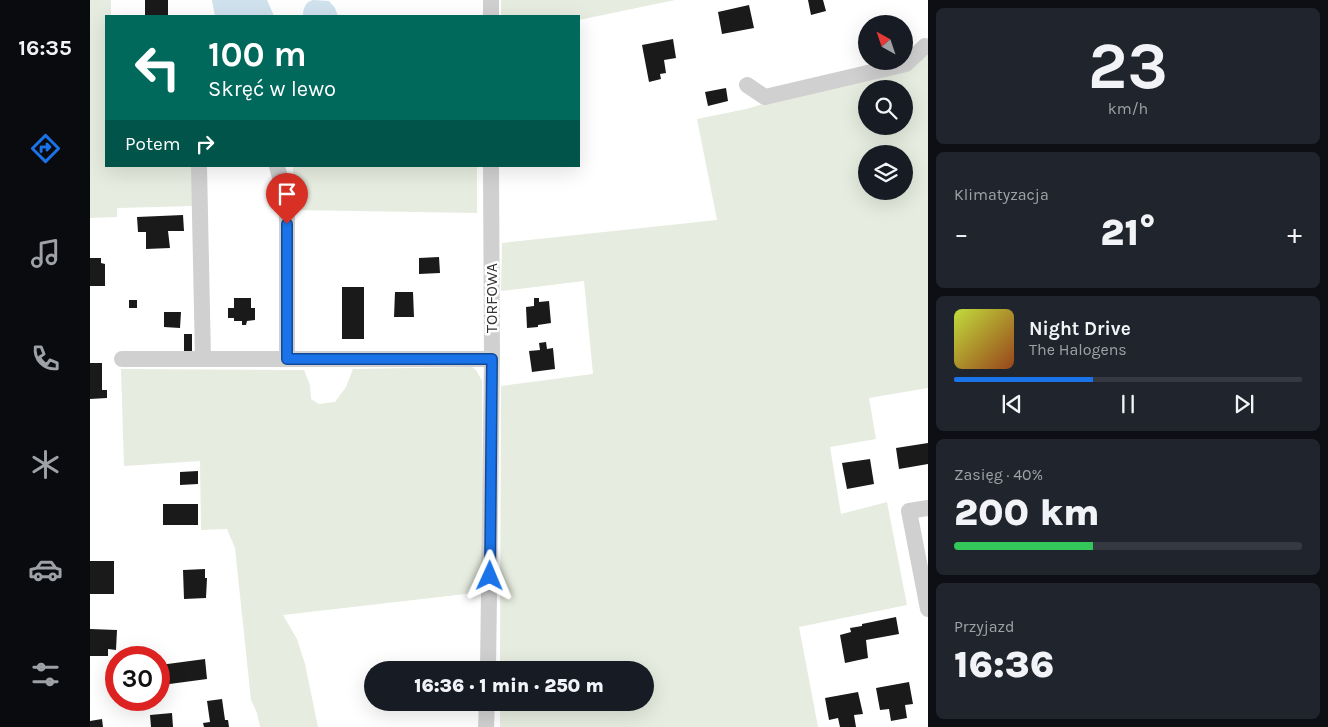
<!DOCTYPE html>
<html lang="pl">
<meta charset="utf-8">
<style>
:root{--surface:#171b24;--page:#20242c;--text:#f1f3f6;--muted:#9ea1a6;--line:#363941;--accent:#1a73e8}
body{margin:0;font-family:Karla,sans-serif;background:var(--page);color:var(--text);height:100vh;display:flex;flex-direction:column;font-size:19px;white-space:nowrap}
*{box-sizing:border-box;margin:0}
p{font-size:16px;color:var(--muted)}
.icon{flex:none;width:28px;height:28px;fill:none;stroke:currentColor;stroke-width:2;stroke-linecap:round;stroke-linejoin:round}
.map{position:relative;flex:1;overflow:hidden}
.drawer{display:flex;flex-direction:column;gap:8px;padding:8px;background:#0d0f14;width:400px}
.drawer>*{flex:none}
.banner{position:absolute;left:15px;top:15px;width:475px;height:152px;border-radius:0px;box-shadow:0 5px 20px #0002;background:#00695c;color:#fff;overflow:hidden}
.needle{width:32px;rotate:320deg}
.tools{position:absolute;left:768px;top:15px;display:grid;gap:10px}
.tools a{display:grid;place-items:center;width:55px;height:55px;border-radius:50%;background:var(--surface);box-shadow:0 5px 20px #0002;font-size:25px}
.speed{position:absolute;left:15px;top:646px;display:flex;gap:10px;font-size:25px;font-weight:700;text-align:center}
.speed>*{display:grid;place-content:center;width:65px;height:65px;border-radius:50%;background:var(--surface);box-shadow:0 5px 20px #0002;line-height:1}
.speed .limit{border:8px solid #d22;background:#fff;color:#111}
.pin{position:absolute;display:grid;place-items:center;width:42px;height:42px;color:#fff;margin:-51px -21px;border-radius:50% 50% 50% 0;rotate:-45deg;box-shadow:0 0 5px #0007}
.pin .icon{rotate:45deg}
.me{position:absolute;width:55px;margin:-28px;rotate:1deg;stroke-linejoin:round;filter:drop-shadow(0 0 4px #0008)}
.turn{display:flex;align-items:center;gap:18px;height:105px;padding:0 20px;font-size:22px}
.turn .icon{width:65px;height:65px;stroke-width:2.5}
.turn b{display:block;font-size:35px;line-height:42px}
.then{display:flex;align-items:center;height:48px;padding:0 20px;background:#0003;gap:10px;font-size:19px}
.big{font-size:38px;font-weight:800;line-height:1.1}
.drawer .card{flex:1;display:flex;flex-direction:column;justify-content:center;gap:8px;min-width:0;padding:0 18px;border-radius:8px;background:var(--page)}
.drawer .dial{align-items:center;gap:0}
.dial b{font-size:65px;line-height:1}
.song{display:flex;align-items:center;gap:15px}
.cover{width:60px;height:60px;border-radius:8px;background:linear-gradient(135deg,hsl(70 70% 55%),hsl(20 70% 35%))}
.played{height:5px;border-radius:2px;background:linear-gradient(90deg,var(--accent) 40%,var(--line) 40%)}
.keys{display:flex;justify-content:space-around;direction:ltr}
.heat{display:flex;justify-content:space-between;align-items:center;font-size:28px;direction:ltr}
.charge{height:8px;border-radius:4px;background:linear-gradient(90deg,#34c759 40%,var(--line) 0)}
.trip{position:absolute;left:274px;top:661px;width:290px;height:50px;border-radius:25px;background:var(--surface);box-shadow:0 5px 20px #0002;font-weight:800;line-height:50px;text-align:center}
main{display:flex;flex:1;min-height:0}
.dock{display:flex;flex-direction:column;width:90px;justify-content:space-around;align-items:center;background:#090b0e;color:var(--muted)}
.dock .icon{width:35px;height:35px}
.dock .current{color:var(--accent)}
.dock b{font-size:22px;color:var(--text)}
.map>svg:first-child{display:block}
.green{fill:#e6ecdf;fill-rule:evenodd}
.water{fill:#cfe2ee}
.building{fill:#1a1a1a}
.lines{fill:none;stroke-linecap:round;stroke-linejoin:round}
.minor{stroke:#d0d0d0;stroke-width:16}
.route-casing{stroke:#114b97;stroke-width:12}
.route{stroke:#1a73e8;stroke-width:9}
.labels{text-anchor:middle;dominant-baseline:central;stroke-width:5;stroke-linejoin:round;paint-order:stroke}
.street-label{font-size:16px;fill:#333;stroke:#fff}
</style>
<main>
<nav class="dock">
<b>16:35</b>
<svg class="icon current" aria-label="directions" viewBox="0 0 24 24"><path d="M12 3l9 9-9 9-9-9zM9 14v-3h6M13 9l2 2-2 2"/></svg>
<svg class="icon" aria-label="music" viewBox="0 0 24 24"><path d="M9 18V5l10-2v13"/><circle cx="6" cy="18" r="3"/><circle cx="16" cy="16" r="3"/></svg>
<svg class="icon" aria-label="phone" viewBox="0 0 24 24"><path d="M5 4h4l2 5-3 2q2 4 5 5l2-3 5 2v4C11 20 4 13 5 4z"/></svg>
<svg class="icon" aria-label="climate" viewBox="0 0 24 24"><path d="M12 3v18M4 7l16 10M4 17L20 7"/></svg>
<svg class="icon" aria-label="car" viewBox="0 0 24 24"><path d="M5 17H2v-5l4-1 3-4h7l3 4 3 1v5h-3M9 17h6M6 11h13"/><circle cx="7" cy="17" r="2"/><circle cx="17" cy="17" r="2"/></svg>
<svg class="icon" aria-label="filters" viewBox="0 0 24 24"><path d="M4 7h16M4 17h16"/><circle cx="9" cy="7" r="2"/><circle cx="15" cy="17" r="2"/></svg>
</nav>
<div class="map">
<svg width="838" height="727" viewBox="0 0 838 727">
<rect width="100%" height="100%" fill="#fff"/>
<!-- green -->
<path class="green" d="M 0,0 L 21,0 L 21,16 L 16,16 L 16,166 L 103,166 L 104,206 L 27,208 L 27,217 L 0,218 Z
M 411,0 L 585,0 L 489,20 L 489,16 L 411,16 Z
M 838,54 L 838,388 L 779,398 L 786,439 L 740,447 L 751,514 L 797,502 L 817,605 L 709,627 L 728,727 L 410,727 L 410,703 L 555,702 L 555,670 L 410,670 L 411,386 L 503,374 L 494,281 L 411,291 L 412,243 L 627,220 L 607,119 L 656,109 L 823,61 ZM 776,89 L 814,89 L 814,126 L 776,126 ZM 776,154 L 814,154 L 814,191 L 776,191 Z
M 203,166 L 387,166 L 387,213 L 204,210 Z
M 382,367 L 386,370 L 392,381 L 393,592 L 193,615 L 207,639 L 215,664 L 228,727 L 170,727 L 167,713 L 161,700 L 145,548 L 137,529 L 111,530 L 110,461 L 34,466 L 31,369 L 214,370 L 220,385 L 221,399 L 229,404 L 245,402 L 256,387 L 263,369 Z"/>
<!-- water -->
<path class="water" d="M 122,0 L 177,0 L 184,16 L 125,16 Z
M 223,0 L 239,1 L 245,8 L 248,16 L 213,16 C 213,9 215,2 223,0 Z"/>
<!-- building -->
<path class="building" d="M 55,0 L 78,0 L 78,16 L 55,16 Z
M 718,0 L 733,0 L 736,11 L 721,15 Z
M 659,5 L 664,28 L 632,34 L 628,12 Z
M 583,39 L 586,58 L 574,60 L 576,73 L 570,74 L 571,79 L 559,82 L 552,45 Z
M 636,88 L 638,101 L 618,106 L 615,92 Z
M 93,215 L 94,231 L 78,231 L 80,248 L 56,249 L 56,232 L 48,232 L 47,217 Z
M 349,257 L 350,273 L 329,274 L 329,258 Z
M 0,258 L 11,258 L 11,263 L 15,264 L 15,286 L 0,286 Z
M 252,287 L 274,287 L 274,339 L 252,339 Z
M 305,292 L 323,292 L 324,317 L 304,317 Z
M 144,298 L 161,298 L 161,308 L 165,308 L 165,320 L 157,321 L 156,325 L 152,325 L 152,321 L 144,321 L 144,318 L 138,318 L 138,308 L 144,308 Z
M 444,298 L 449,298 L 449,302 L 459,301 L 461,323 L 448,325 L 448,327 L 437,328 L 436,307 L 444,306 Z
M 39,300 L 47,300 L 47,308 L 39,308 Z
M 74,312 L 91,312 L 90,328 L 74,327 Z
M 94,334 L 102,334 L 102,352 L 94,352 Z
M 456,342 L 457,349 L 463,348 L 465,369 L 442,372 L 439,351 L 450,350 L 449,343 Z
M 0,363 L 12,363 L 12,390 L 17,390 L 17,398 L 0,399 Z
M 838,443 L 838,464 L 809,469 L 806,448 Z
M 780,459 L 784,484 L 757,489 L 752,463 Z
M 108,471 L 108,484 L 90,485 L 90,472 Z
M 73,504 L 108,504 L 108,525 L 73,525 Z
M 0,561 L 24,561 L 24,594 L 0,594 Z
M 115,569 L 115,578 L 117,578 L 116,598 L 94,599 L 93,570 Z
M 806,617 L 809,634 L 776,640 L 778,658 L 755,663 L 750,635 L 761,632 L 760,628 L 772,626 L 772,624 Z
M 0,629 L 27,630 L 26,650 L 18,649 L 18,656 L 0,656 Z
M 115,659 L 117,679 L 72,685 L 70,665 Z
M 819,682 L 823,704 L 815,705 L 817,718 L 801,721 L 799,709 L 790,710 L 786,688 Z
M 768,692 L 773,714 L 764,715 L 766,727 L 750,727 L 748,718 L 739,720 L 735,698 Z
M 132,699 L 135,720 L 138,720 L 139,727 L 114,727 L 113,723 L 120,722 L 117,701 Z
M 82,713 L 83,727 L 61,727 L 60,715 Z
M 12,719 L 13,727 L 0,727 L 0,721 Z"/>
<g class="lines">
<!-- minor -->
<path class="minor" d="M 401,0 L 401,16
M 657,85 L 675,97 L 816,64 L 835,46 L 838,47
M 109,166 L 113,359
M 187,166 L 197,205 L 197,359
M 32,359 L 402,359
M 838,508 L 819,511 L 838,609
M 398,670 L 402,359 L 401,166
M 396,727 L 397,702"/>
</g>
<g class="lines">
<!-- route casing -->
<g class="route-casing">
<path id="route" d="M 197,224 L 197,359 L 402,359 L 400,576"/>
</g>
<!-- route -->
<use href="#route" class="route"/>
</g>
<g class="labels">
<!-- street labels -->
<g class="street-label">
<text transform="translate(401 298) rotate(-90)">TORFOWA</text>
</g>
</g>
</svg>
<div class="tools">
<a><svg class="needle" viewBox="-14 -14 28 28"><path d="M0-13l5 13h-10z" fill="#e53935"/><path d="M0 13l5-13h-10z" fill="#9ea1a6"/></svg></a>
<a><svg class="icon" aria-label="search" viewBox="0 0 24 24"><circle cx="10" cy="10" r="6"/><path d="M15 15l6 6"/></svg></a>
<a><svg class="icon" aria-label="layers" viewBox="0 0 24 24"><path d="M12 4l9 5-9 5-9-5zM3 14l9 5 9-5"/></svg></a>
</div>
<div class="speed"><div class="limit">30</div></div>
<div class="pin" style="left:197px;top:224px;background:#d93025"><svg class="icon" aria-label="arrive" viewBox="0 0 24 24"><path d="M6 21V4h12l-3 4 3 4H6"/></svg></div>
<svg class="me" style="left:400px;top:576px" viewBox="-20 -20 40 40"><path d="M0-17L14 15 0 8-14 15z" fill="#1a73e8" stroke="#fff" stroke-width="4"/></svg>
<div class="trip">16:36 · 1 min · 250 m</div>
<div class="banner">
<div class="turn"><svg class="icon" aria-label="left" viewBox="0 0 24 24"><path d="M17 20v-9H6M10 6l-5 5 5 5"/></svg><div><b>100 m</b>Skręć w lewo</div></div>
<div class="then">Potem<svg class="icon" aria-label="right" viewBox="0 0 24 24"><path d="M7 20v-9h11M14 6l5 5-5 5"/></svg></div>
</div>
</div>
<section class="drawer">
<div class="card dial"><b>23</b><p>km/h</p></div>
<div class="card"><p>Klimatyzacja</p>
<div class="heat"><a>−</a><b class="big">21°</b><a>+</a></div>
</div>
<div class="card">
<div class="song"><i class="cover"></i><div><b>Night Drive</b><p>The Halogens</p></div></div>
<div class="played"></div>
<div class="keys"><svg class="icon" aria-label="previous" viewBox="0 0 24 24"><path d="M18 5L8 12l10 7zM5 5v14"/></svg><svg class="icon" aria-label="pause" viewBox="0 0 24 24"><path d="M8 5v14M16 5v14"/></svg><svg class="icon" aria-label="next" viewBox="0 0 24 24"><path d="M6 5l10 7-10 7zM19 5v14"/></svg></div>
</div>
<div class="card"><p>Zasięg · 40%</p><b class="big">200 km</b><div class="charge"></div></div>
<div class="card"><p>Przyjazd</p><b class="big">16:36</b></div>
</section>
</main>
